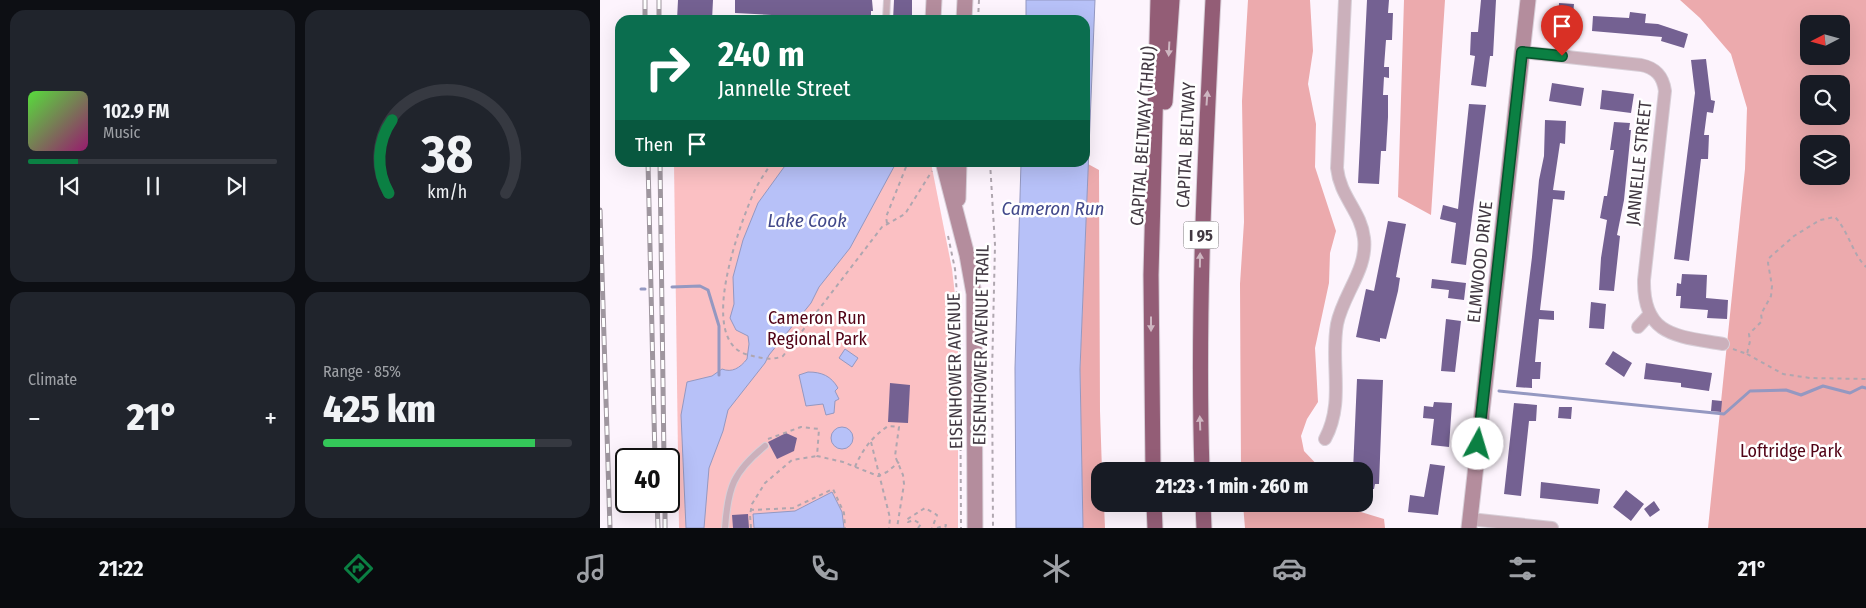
<!DOCTYPE html>
<meta charset="utf-8">
<style>
:root{--surface:#171b24;--page:#20242c;--text:#f1f3f6;--muted:#9ea1a6;--line:#363941;--accent:#0b8043}
body{margin:0;font-family:"Fira Sans Condensed",sans-serif;background:var(--page);color:var(--text);height:100vh;display:flex;flex-direction:column;font-size:19px;white-space:nowrap}
*{box-sizing:border-box;margin:0}
p{font-size:16px;color:var(--muted)}
.icon{flex:none;width:28px;height:28px;fill:none;stroke:currentColor;stroke-width:2;stroke-linecap:round;stroke-linejoin:round}
.map{position:relative;flex:1;overflow:hidden}
.drawer{display:flex;flex-direction:column;gap:10px;padding:10px;background:#0d0f14;width:600px}
.drawer>*{flex:none}
.top-card{position:absolute;left:15px;top:15px;width:475px;height:152px;border-radius:15px;box-shadow:0 5px 20px #0002;background:#0b6e4f;color:#fff;overflow:hidden}
.needle{width:32px;rotate:264deg}
.fabs{position:absolute;left:1200px;top:15px;display:grid;gap:10px}
.fabs a{display:grid;place-items:center;width:50px;height:50px;border-radius:10px;background:var(--surface);box-shadow:0 5px 20px #0002;font-size:25px}
.speed{position:absolute;left:15px;top:448px;display:flex;gap:10px;font-size:25px;font-weight:700;text-align:center}
.speed>*{display:grid;place-content:center;width:65px;height:65px;border-radius:50%;background:var(--surface);box-shadow:0 5px 20px #0002;line-height:1}
.speed .limit{border:2px solid #111;border-radius:8px;background:#fff;color:#111}
.pin{position:absolute;display:grid;place-items:center;width:42px;height:42px;color:#fff;margin:-51px -21px;border-radius:50% 50% 50% 0;rotate:-45deg;box-shadow:0 0 5px #0007}
.pin .icon{rotate:45deg}
.me{position:absolute;width:55px;margin:-28px;rotate:6deg;stroke-linejoin:round;filter:drop-shadow(0 0 4px #0008)}
.turn{display:flex;align-items:center;gap:18px;height:105px;padding:0 20px;font-size:22px}
.turn .icon{width:65px;height:65px;stroke-width:2.5}
.turn b{display:block;font-size:35px;line-height:42px}
.then{display:flex;align-items:center;height:48px;padding:0 20px;background:#0003;gap:10px;font-size:19px}
.big{font-size:38px;font-weight:800;line-height:1.1}
.drawer .card{flex:1;display:flex;flex-direction:column;justify-content:center;gap:8px;min-width:0;padding:0 18px;border-radius:15px;background:var(--page)}
.drawer .dial{align-items:center;gap:0}
.dial svg{height:130px;overflow:visible;fill:none;stroke:var(--line);stroke-width:7;stroke-linecap:round;text-anchor:middle}
.dial text{fill:var(--text);stroke:none}
.song{display:flex;align-items:center;gap:15px}
.cover{width:60px;height:60px;border-radius:8px;background:linear-gradient(135deg,hsl(110 70% 55%),hsl(320 70% 35%))}
.played{height:5px;border-radius:2px;background:linear-gradient(90deg,var(--accent) 20%,var(--line) 20%)}
.keys{display:flex;justify-content:space-around;direction:ltr}
.heat{display:flex;justify-content:space-between;align-items:center;font-size:28px;direction:ltr}
.charge{height:8px;border-radius:4px;background:linear-gradient(90deg,#34c759 85%,var(--line) 0)}
.drawer .tiles{flex:1;display:grid;gap:10px;grid-template-columns:repeat(2,1fr)}
.trip{position:absolute;left:491px;top:462px;width:282px;height:50px;border-radius:15px;background:var(--surface);box-shadow:0 5px 20px #0002;font-weight:800;line-height:50px;text-align:center}
.menu{display:flex;height:80px;justify-content:space-around;align-items:center;background:#090b0e;color:var(--muted)}
.menu .icon{width:35px;height:35px}
.menu .active{color:var(--accent)}
.menu b{font-size:22px;color:var(--text)}
main{display:flex;flex:1;min-height:0}
.map>svg:first-child{display:block}
.green{fill:#fbc0c3}
.forest{fill:#ecaaad;fill-rule:evenodd}
.water{fill:#b7c1f8;stroke:#9498c1}
.lines{fill:none;stroke-linecap:round;stroke-linejoin:round}
.stream{stroke:#9498c1;stroke-width:3}
.building{fill:#746192}
.lane-casing{stroke:#d8cfd8;stroke-width:8}
.street-casing{stroke:#d8cfd8;stroke-width:14}
.secondary-casing{stroke:#d8cfd8;stroke-width:17}
.highway-casing{stroke:#d8cfd8;stroke-width:17}
.path{stroke:#afa6af;stroke-width:2;stroke-dasharray:4 4;stroke-linecap:butt}
.lane{stroke:#cbb0bb;stroke-width:6}
.street{stroke:#cbb0bb;stroke-width:12}
.secondary{stroke:#b48d9d;stroke-width:15}
.highway{stroke:#935d76;stroke-width:15}
.rail-casing{stroke:#9f969f;stroke-width:5}
.rail{stroke:#fff;stroke-width:3;stroke-dasharray:9;stroke-linecap:butt}
.oneway{fill:#ceb6c1}
.route-casing{stroke:#07532c;stroke-width:12}
.route{stroke:#0b8043;stroke-width:9}
.labels{text-anchor:middle;dominant-baseline:central;stroke-width:5;stroke-linejoin:round;paint-order:stroke}
.shield{fill:#fff;stroke:#7b747b;stroke-width:1}
.shield-label{font-size:16px;font-weight:bold;fill:#423942}
.street-label{font-size:18px;fill:#423942;stroke:#fff}
.park-label{font-size:18px;fill:#510316;stroke:#fff}
.water-label{font-size:19px;font-style:italic;fill:#41488a;stroke:#fff}
</style>
<main>
<section class="drawer">
<div class="tiles">
<div class="card">
<div class="song"><i class="cover"></i><div><b>102.9 FM</b><p>Music</p></div></div>
<div class="played"></div>
<div class="keys"><svg class="icon" aria-label="previous" viewBox="0 0 24 24"><path d="M18 5L8 12l10 7zM5 5v14"/></svg><svg class="icon" aria-label="pause" viewBox="0 0 24 24"><path d="M8 5v14M16 5v14"/></svg><svg class="icon" aria-label="next" viewBox="0 0 24 24"><path d="M6 5l10 7-10 7zM19 5v14"/></svg></div>
</div>
<div class="card dial"><svg viewBox="0 0 100 80">
<path d="M14 69A42 42 0 1 1 86 69"/>
<path d="M14 69A42 42 0 0 1 16 24" stroke="#0b8043"/>
<text x="50" y="56" font-size="32" font-weight="700">38</text>
<text x="50" y="72" font-size="11">km/h</text>
</svg></div>
<div class="card"><p>Climate</p>
<div class="heat"><a>−</a><b class="big">21°</b><a>+</a></div>
</div>
<div class="card"><p>Range · 85%</p><b class="big">425 km</b><div class="charge"></div></div>
</div>
</section>
<div class="map">
<svg width="1266" height="528" viewBox="0 0 1266 528">
<rect width="100%" height="100%" fill="#fdf4fd"/>
<!-- green -->
<path class="green" d="M 74,163 L 331,163 L 352,269 L 358,321 L 358,528 L 79,528 Z"/>
<!-- forest -->
<path class="forest" d="M 648,0 L 710,0 L 713,51 L 708,84 L 716,124 L 715,167 L 736,231 L 730,253 L 729,283 L 715,348 L 718,402 L 707,419 L 701,436 L 704,451 L 723,471 L 641,471 L 640,284 L 644,222 L 642,101 Z
M 804,0 L 845,0 L 831,215 L 798,197 Z
M 1080,0 L 1266,0 L 1266,528 L 1108,528 L 1145,169 L 1147,108 L 1131,54 L 1100,18 ZM 1209,24 L 1241,24 L 1241,56 L 1209,56 ZM 1209,84 L 1241,84 L 1241,116 L 1209,116 ZM 1209,144 L 1241,144 L 1241,176 L 1209,176 Z
M 488,164 L 499,170 L 500,411 L 502,471 L 500,471 L 500,504 L 504,504 L 505,528 L 483,528 L 480,369 Z
M 643,504 L 747,504 L 751,509 L 784,519 L 785,528 L 645,528 Z"/>
<!-- water -->
<path class="water" d="M 426,0 L 495,0 L 480,369 L 483,528 L 416,528 L 415,368 L 421,163 L 485,162 L 485,20 L 426,20 Z
M 187,163 L 296,163 L 250,248 L 219,287 L 211,303 L 169,355 L 165,363 L 128,410 L 123,431 L 109,468 L 104,528 L 86,528 L 81,415 L 87,382 L 112,376 L 122,369 C 132,373 140,368 147,359 L 149,344 L 148,336 L 136,330 L 130,318 L 134,304 L 133,277 L 143,240 L 158,203 Z
M 245,349 L 258,358 L 252,367 L 239,358 Z
M 208,372 C 222,372 231,376 238,388 L 235,391 L 239,399 L 235,401 L 234,413 L 226,415 L 223,404 L 206,406 L 199,375 Z
M231 438a11 11 0 1 1 22 0a11 11 0 1 1-22 0Z
M 232,492 L 242,512 L 244,528 L 154,528 L 153,514 L 195,511 Z"/>
<g class="lines">
<!-- stream -->
<path class="stream" d="M 72,287 L 100,286 L 108,290 L 119,326 L 119,375
M 41,289 L 45,289
M 899,391 L 1124,414 L 1150,391 L 1186,390 L 1201,395 L 1223,386 L 1250,393 L 1262,387 L 1266,388"/>
</g>
<!-- building -->
<path class="building" d="M 78,0 L 113,0 L 112,20 L 77,20 Z
M 135,0 L 272,0 L 273,11 L 271,11 L 271,20 L 135,13 Z
M 294,0 L 312,0 L 312,20 L 293,20 Z
M 767,0 L 789,0 L 788,13 L 793,13 L 792,40 L 786,40 L 784,67 L 789,67 L 789,78 L 784,77 L 783,95 L 788,95 L 788,117 L 786,151 L 781,151 L 779,184 L 758,183 Z
M 881,0 L 896,0 L 893,56 L 890,56 L 886,87 L 871,85 L 875,56 L 870,55 L 871,32 L 878,32 Z
M 959,3 L 974,4 L 972,25 L 958,24 Z
M 1030,12 L 1046,14 L 1045,23 L 1058,24 L 1088,34 L 1084,48 L 1061,41 L 1062,37 L 992,31 L 993,16 L 1029,18 Z
M 1106,59 L 1111,100 L 1115,101 L 1113,113 L 1107,112 L 1104,135 L 1109,135 L 1108,159 L 1101,159 L 1089,261 L 1074,259 L 1095,93 L 1091,60 Z
M 952,83 L 984,88 L 981,106 L 949,101 Z
M 1002,90 L 1034,94 L 1031,113 L 1000,109 Z
M 869,104 L 886,105 L 866,265 L 851,263 L 856,223 L 840,219 L 843,205 L 858,209 Z
M 945,120 L 966,121 L 965,144 L 960,143 L 953,190 L 965,191 L 964,200 L 953,199 L 940,310 L 954,311 L 954,320 L 939,319 L 935,362 L 941,362 L 940,379 L 932,379 L 932,388 L 916,387 L 932,257 L 939,180 L 944,156 Z
M 1014,122 L 1030,123 L 1029,130 L 1031,130 L 1024,200 L 1017,235 L 1020,236 L 1014,291 L 999,290 L 1001,258 L 1007,220 L 1000,218 L 1004,196 L 1007,196 L 1014,150 L 1010,150 Z
M 788,221 L 806,224 L 796,277 L 800,278 L 798,291 L 786,339 L 780,338 L 780,342 L 756,337 L 766,289 L 774,291 Z
M 1082,274 L 1107,275 L 1106,298 L 1128,300 L 1127,319 L 1107,318 L 1108,310 L 1080,308 L 1081,296 L 1076,296 L 1077,283 L 1081,284 Z
M 832,279 L 866,283 L 864,300 L 848,298 L 849,290 L 831,288 Z
M 991,302 L 1006,304 L 1004,329 L 989,328 Z
M 846,319 L 861,321 L 855,372 L 841,371 Z
M 1013,351 L 1032,363 L 1024,377 L 1005,364 Z
M 1046,363 L 1112,373 L 1109,391 L 1081,387 L 1081,383 L 1044,379 Z
M 757,379 L 783,380 L 779,484 L 775,484 L 774,489 L 765,489 L 765,471 L 753,471 Z
M 290,383 L 310,385 L 308,423 L 288,422 Z
M 1112,400 L 1122,401 L 1121,412 L 1111,411 Z
M 834,402 L 852,403 L 849,447 L 831,445 L 834,419 L 823,418 L 824,406 L 833,407 Z
M 914,403 L 937,405 L 936,421 L 929,421 L 921,496 L 904,494 Z
M 959,407 L 972,407 L 971,419 L 958,418 Z
M 186,433 L 197,438 L 194,451 L 177,459 L 168,442 Z
M 830,464 L 845,466 L 838,515 L 808,512 L 810,495 L 824,497 Z
M 941,482 L 1000,489 L 998,504 L 940,498 Z
M 1026,490 L 1044,504 L 1031,521 L 1013,507 Z
M 1054,501 L 1060,510 L 1050,517 L 1044,509 Z
M 148,514 L 149,528 L 133,528 L 132,515 Z"/>
<g class="lines">
<!-- lane casing -->
<g class="lane-casing">
<path id="lane" d="M 286,20 L 287,0
M 125,528 C 128,487 133,472 165,446"/>
</g>
<!-- street casing -->
<g class="street-casing">
<path id="street" d="M 922,52 L 1041,65 C 1056,68 1063,76 1065,91 L 1044,280 C 1043,337 1078,336 1123,344
M 1038,327 L 1049,315
M 725,439 C 745,402 730,363 737,324 C 743,294 768,269 764,238 C 761,211 740,197 737,168 L 745,0
M 870,519 L 952,528"/>
</g>
<!-- secondary casing -->
<g class="secondary-casing">
<path id="secondary" d="M 333,20 L 334,0
M 364,20 L 365,0
M 343,162 L 367,255 L 374,294 L 375,528
M 358,199 L 359,162
M 869,528 L 928,0"/>
</g>
<!-- highway casing -->
<g class="highway-casing">
<path id="highway" d="M 565,102 L 572,0
M 553,471 L 551,275 L 558,0
M 602,471 C 597,314 605,157 613,0
M 554,504 L 555,528
M 603,504 L 604,528"/>
</g>
<!-- path -->
<path class="path" d="M 378,20 L 379,0
M 172,162 C 166,172 159,181 154,192 C 140,224 95,343 149,355 C 161,358 171,361 183,356 L 282,227 L 305,214 L 332,171
M 390,162 L 395,245 L 392,374 L 393,528
M 287,223 L 286,217 L 308,162
M 348,236 L 355,269 L 360,331
M 360,343 L 361,528
M 1133,349 L 1147,354 L 1150,341 L 1149,334 L 1162,321 L 1161,314 L 1171,296 L 1172,286 L 1168,263 L 1169,258 L 1194,236 L 1220,220 L 1235,217 C 1249,232 1252,253 1266,267
M 1147,354 L 1183,374 L 1210,378 L 1266,379
M 168,439 L 201,427 L 219,429 L 217,456 L 243,462 L 278,476 L 287,472 L 299,462
M 271,442 L 290,518 L 289,528
M 255,467 C 262,450 272,437 288,426 L 299,427 L 295,456 L 303,475 L 304,484 L 297,528
M 150,510 L 193,508 L 233,489 L 244,513 L 245,528
M 151,528 L 150,515 L 152,504 L 165,483 L 192,460 L 217,456
M 318,528 L 321,524 L 314,520 L 308,522 L 306,520 L 325,508 L 337,515 L 332,528
M 337,528 L 346,525 L 345,528"/>
<!-- lane -->
<use href="#lane" class="lane"/>
<!-- street -->
<use href="#street" class="street"/>
<!-- secondary -->
<use href="#secondary" class="secondary"/>
<!-- highway -->
<use href="#highway" class="highway"/>
<!-- rail casing -->
<g class="rail-casing">
<path id="rail" d="M 45,0 L 45,20
M 59,0 L 59,20
M 48,162 L 55,459
M 60,162 L 64,459
M 0,210 L 10,528
M 57,501 L 58,528
M 65,501 L 65,528"/>
</g>
<!-- rail -->
<use href="#rail" class="rail"/>
</g>
<!-- one-way arrows -->
<defs><path id="oneway-solid" d="M-6-.8H1V-3.2L6.5 0L1 3.2V.8H-6Z" transform="scale(1.25)"/></defs>
<g class="oneway">
<use href="#oneway-solid" transform="translate(569 49) rotate(93)"/>
<use href="#oneway-solid" transform="translate(607 98) rotate(-86)"/>
<use href="#oneway-solid" transform="translate(600 260) rotate(-89)"/>
<use href="#oneway-solid" transform="translate(551 324) rotate(90)"/>
<use href="#oneway-solid" transform="translate(600 423) rotate(-92)"/>
</g>
<g class="lines">
<!-- route casing -->
<g class="route-casing">
<path id="route" d="M 878,444 L 922,52 L 962,56"/>
</g>
<!-- route -->
<use href="#route" class="route"/>
</g>
<g class="labels">
<!-- shield labels -->
<rect class="shield" x="583.5" y="221.5" width="35" height="27" rx="4"/>
<g class="shield-label">
<text x="601" y="235">I 95</text>
</g>
<!-- street labels -->
<g class="street-label">
<text transform="translate(543 136) rotate(-86)">CAPITAL BELTWAY (THRU)</text>
<text transform="translate(586 145) rotate(-87)">CAPITAL BELTWAY</text>
<text transform="translate(1039 163) rotate(-84)">JANNELLE STREET</text>
<text transform="translate(880 262) rotate(-84)">ELMWOOD DRIVE</text>
<text transform="translate(381 345) rotate(-89)">EISENHOWER AVENUE TRAIL</text>
<text transform="translate(355 371) rotate(-91)">EISENHOWER AVENUE</text>
</g>
<!-- park labels -->
<g class="park-label">
<text x="217" y="318">Cameron Run<tspan x="217" dy="21">Regional Park</tspan></text>
<text x="1191" y="451">Loftridge Park</text>
</g>
<!-- water labels -->
<g class="water-label">
<text x="453" y="208">Cameron Run</text>
<text x="207" y="220">Lake Cook</text>
</g>
</g>
</svg>
<div class="fabs">
<a><svg class="needle" viewBox="-14 -14 28 28"><path d="M0-13l5 13h-10z" fill="#e53935"/><path d="M0 13l5-13h-10z" fill="#9ea1a6"/></svg></a>
<a><svg class="icon" aria-label="search" viewBox="0 0 24 24"><circle cx="10" cy="10" r="6"/><path d="M15 15l6 6"/></svg></a>
<a><svg class="icon" aria-label="layers" viewBox="0 0 24 24"><path d="M12 4l9 5-9 5-9-5zM3 14l9 5 9-5"/></svg></a>
</div>
<div class="speed"><div class="limit">40</div></div>
<div class="pin" style="left:962px;top:56px;background:#d93025"><svg class="icon" aria-label="arrive" viewBox="0 0 24 24"><path d="M6 21V4h12l-3 4 3 4H6"/></svg></div>
<svg class="me" style="left:878px;top:444px" viewBox="-20 -20 40 40"><circle r="19" fill="#fff"/><path d="M0-13L10 11 0 6-10 11z" fill="#0b8043"/></svg>
<div class="trip">21:23 · 1 min · 260 m</div>
<div class="top-card">
<div class="turn"><svg class="icon" aria-label="right" viewBox="0 0 24 24"><path d="M7 20v-9h11M14 6l5 5-5 5"/></svg><div><b>240 m</b>Jannelle Street</div></div>
<div class="then">Then<svg class="icon" aria-label="arrive" viewBox="0 0 24 24"><path d="M6 21V4h12l-3 4 3 4H6"/></svg></div>
</div>
</div>
</main>
<nav class="menu">
<b>21:22</b>
<svg class="icon active" aria-label="directions" viewBox="0 0 24 24"><path d="M12 3l9 9-9 9-9-9zM9 14v-3h6M13 9l2 2-2 2"/></svg>
<svg class="icon" aria-label="music" viewBox="0 0 24 24"><path d="M9 18V5l10-2v13"/><circle cx="6" cy="18" r="3"/><circle cx="16" cy="16" r="3"/></svg>
<svg class="icon" aria-label="phone" viewBox="0 0 24 24"><path d="M5 4h4l2 5-3 2q2 4 5 5l2-3 5 2v4C11 20 4 13 5 4z"/></svg>
<svg class="icon" aria-label="climate" viewBox="0 0 24 24"><path d="M12 3v18M4 7l16 10M4 17L20 7"/></svg>
<svg class="icon" aria-label="car" viewBox="0 0 24 24"><path d="M5 17H2v-5l4-1 3-4h7l3 4 3 1v5h-3M9 17h6M6 11h13"/><circle cx="7" cy="17" r="2"/><circle cx="17" cy="17" r="2"/></svg>
<svg class="icon" aria-label="filters" viewBox="0 0 24 24"><path d="M4 7h16M4 17h16"/><circle cx="9" cy="7" r="2"/><circle cx="15" cy="17" r="2"/></svg>
<b>21°</b>
</nav>
